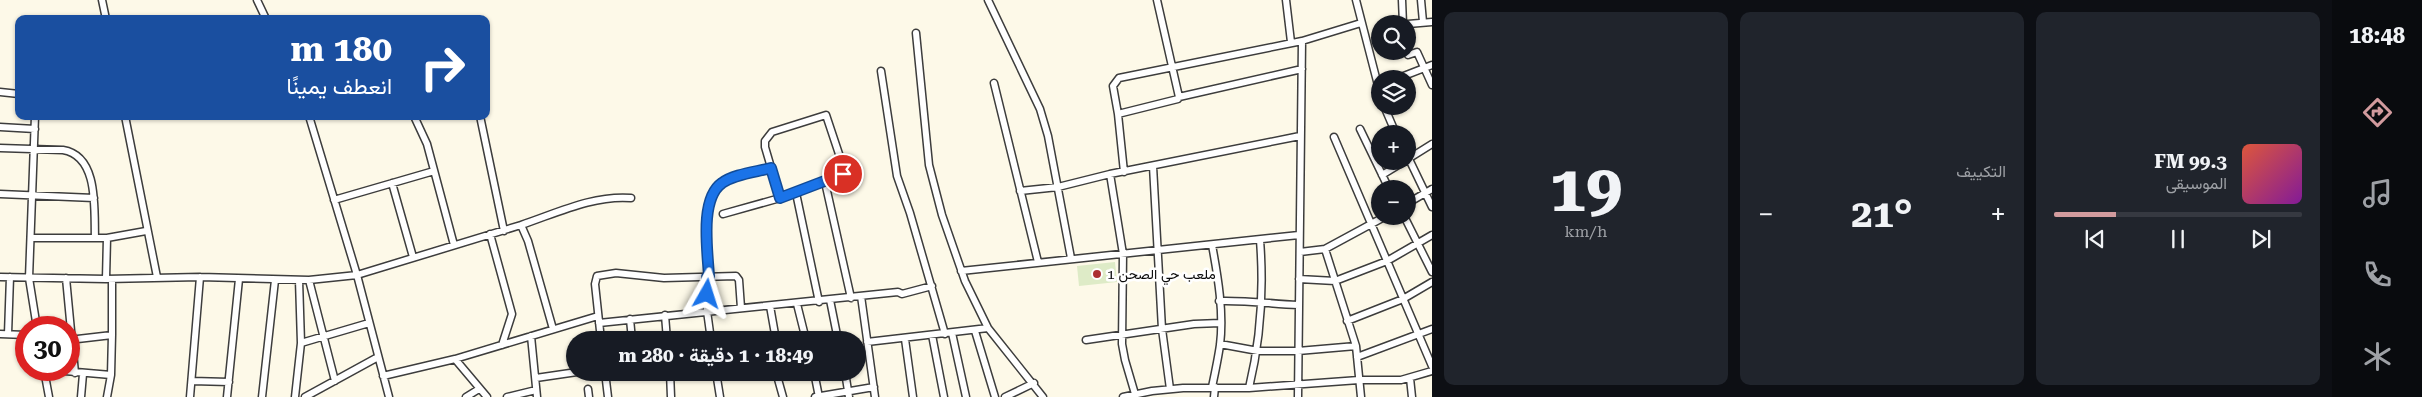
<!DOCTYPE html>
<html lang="ar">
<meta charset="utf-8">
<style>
:root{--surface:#171b24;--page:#20242c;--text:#f1f3f6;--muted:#9ea1a6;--line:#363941;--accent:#d29b9e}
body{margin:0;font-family:"Roboto Serif",Vazirmatn,serif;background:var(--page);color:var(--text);direction:rtl;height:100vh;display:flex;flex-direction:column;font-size:19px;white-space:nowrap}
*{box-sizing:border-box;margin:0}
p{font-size:16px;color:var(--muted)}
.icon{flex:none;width:28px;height:28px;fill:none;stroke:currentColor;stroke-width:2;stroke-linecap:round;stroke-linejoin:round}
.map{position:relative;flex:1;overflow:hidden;direction:ltr}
.drawer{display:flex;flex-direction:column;gap:12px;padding:12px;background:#0d0f14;width:900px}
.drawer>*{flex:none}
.guide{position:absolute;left:15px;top:15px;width:475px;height:105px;border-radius:10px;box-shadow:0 1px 4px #0004;direction:rtl;background:#1a4fa0;color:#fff;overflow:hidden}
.buttons{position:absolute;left:1371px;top:15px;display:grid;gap:10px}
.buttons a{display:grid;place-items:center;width:45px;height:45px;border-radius:50%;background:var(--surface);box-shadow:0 1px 4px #0004;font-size:25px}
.speed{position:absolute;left:15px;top:316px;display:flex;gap:10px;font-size:25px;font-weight:700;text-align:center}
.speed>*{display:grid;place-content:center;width:65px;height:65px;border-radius:50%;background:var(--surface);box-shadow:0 1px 4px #0004;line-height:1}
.speed .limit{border:8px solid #d22;background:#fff;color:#111}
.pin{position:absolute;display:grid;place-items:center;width:42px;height:42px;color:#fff;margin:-21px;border:2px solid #fff;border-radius:50%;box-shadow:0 1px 5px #0007}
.me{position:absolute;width:55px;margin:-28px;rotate:6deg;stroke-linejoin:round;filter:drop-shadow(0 0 4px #0008)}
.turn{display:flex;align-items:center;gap:18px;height:105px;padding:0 15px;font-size:22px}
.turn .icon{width:65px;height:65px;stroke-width:2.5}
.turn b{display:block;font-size:35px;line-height:42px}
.big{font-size:38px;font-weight:700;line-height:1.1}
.drawer .card{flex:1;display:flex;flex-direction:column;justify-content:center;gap:8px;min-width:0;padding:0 18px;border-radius:10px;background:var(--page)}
.drawer .dial{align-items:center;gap:0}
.dial b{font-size:65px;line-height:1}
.song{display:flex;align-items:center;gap:15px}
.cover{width:60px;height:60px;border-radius:8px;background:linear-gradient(135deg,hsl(10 70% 55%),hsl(290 70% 35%))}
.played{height:5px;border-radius:2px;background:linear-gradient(90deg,var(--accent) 25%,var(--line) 25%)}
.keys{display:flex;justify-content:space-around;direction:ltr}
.heat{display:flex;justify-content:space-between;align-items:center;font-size:28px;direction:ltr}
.drawer .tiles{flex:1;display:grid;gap:12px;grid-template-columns:repeat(3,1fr)}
.trip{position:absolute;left:566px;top:331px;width:300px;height:50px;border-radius:25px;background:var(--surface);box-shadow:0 1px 4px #0004;font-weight:700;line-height:50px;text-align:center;direction:rtl}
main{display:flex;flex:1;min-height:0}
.menu{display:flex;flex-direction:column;width:90px;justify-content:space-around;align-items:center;background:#090b0e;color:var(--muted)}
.menu .icon{width:35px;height:35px}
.menu .selected{color:var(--accent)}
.menu b{font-size:22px;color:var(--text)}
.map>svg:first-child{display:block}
.pitch{fill:#deebc7}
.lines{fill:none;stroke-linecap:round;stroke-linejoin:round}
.minor-casing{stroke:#3d3d3d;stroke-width:9}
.minor{stroke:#fff;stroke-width:6}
.route-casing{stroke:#114b97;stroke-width:12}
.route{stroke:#1a73e8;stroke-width:9}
.poi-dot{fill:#ac3033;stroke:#fff;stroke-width:2}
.labels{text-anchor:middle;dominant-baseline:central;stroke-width:5;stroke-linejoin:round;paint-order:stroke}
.poi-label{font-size:14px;fill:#0a0a0a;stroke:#fff;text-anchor:start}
</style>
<main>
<nav class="menu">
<b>18:48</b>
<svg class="icon selected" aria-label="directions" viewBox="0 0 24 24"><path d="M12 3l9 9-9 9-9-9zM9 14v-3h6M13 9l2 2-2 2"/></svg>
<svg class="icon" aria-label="music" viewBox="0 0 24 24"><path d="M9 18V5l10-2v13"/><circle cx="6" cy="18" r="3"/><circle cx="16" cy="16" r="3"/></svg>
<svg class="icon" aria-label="phone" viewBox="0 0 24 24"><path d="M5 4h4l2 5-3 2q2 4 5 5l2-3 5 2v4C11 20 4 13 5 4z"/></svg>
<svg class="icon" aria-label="climate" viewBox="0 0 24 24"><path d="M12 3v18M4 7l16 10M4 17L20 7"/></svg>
</nav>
<section class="drawer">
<div class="tiles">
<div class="card">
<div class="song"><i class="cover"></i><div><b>99.3 FM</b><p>الموسيقى</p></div></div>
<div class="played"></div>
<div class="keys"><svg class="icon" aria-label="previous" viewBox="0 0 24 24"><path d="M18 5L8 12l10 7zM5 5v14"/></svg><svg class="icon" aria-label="pause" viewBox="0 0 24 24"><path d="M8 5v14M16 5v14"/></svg><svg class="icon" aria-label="next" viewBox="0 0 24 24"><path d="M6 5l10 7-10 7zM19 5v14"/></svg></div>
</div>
<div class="card"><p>التكييف</p>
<div class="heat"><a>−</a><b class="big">21°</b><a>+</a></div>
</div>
<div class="card dial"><b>19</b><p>km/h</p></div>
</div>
</section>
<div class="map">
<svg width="1432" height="397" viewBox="0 0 1432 397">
<rect width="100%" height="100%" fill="#fdf9e8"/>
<!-- pitch -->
<path class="pitch" d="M 1115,262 L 1117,282 L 1079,286 L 1077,266 Z"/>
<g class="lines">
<!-- minor casing -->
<g class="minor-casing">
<path id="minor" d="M 102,0 L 106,19
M 257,0 L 266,19
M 988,0 L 1040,109 L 1048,136 L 1071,258
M 1286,0 L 1291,42
M 1356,0 L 1380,93
M 1402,0 L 1403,24
M 1421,0 L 1423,22
M 1408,24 L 1432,22
M 916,33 L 929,165 L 942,215 L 965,281 L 988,328 L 1043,397
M 1407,51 L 1408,55 L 1417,52 L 1432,85
M 881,71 L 897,176 L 910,213 L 945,334
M 1396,79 L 1432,65
M 994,83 L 1038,262
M 0,92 L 19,94
M 1179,97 L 1302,69
M 1384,106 L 1396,134
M 1118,114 L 1113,86 L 1119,78 L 1302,41 L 1361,23
M 35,116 L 29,278 L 37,328
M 125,116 L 157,277
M 309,116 L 357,275 L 521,225 L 528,241 L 553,329
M 414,116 L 427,144 L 454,245
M 480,116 L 504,231
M 0,127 L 35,129
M 1360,129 L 1389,189
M 1334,137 L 1432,366
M 0,148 L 63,150 C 99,156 94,209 95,238
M 1408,157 L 1432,207
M 1408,159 L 1432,144
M 1153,166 L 1162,329 L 1170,389
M 1124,172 L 1118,114 L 1178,99 L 1179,97 L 1157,0
M 1110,174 L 1123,254 L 1122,344 L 1125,360 L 1135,394
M 1382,175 L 1405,161
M 825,182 L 851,298
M 392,183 L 413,257
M 1020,191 L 1058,187 L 1110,174 L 1300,136
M 796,193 L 819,302
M 0,194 L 94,198
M 334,200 L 434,171
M 1408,203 L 1432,189
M 723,214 L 780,198 L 841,176 L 844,169 L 826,115 L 772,132 L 765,141 L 765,147 L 780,198
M 1404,216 L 1432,272
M 521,225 C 557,213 593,195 631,198
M 490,234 L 512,314 L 502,345
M 32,238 L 107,238 L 146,231
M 1325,249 L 1356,346 L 1361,397
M 1300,252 L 1325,249 L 1386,216
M 961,271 L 1299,235
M 0,277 L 106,279 L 200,277 L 309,280 L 357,275 L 389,397
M 707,277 L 707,311 L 711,340
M 709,277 C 708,253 699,199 722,183 C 734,174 756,172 771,168
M 66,278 L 75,373
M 106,279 L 107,238
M 1299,279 L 1335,281 L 1387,261 L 1432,235
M 309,280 L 335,381
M 861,296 L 875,397
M 830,300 L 838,340
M 1219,301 C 1246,300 1272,304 1298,305
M 797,304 L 806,340
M 770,306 L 776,340
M 665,315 L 667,340
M 630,319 L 632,340
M 1347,321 L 1403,299 L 1432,282
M 599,323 L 898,292 L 902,294 L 932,286
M 975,331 L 995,397
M 952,333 L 966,397
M 0,334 L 26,335
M 8,334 L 10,277
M 932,335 L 944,397
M 531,336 L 537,397
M 905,339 L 913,397
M 69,340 L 112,335 L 112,279
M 601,340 L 595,284 L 597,276 L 616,273 L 664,278 L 736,276 L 739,280 L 741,308
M 1086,340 L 1194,324 L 1220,323
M 867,342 L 988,328
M 301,343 L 369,323
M 1220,344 L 1258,351 L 1298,351 L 1356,346
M 1357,357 L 1432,329
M 455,359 L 598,316
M 44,370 L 49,397
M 53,370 L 111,375
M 605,372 L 608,397
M 670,372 L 671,397
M 716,372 L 720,397
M 776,372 L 783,397
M 814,372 L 819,397
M 845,372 L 849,397
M 383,376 L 455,359 L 487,397
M 536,378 L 577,372
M 1410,378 L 1412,397
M 192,381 L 229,382
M 1212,387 C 1215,373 1218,359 1220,345 C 1224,313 1218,277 1212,245
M 1249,388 C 1261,338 1264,291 1260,240
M 588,389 L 589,397
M 81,397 L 83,374
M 107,397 L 111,375 L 112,335
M 190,397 L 200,277
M 227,397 L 239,279
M 262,397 L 275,280
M 295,397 L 301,343 L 299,280
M 305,397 L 378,357
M 466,397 L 479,389
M 507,397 L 536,390
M 815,397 L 874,387
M 1005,397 L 1034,383
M 1123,397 L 1152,391 L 1183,388 L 1249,388 L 1359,380 L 1401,380 L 1432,371
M 1214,397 L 1215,387
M 1298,397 L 1302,41"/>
</g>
<!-- minor -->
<use href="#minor" class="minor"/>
</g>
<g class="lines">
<!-- route casing -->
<g class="route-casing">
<path id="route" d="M 707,294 L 707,277 L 709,277 C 708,253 699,199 722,183 C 734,174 756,172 771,168 L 780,198 L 843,174"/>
</g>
<!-- route -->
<use href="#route" class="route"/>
</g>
<!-- markers -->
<circle class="poi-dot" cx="1097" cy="274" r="5"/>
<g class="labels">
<!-- poi labels -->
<g class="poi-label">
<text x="1107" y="274">ملعب حي الصحن 1</text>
</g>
</g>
</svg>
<div class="buttons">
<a><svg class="icon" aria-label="search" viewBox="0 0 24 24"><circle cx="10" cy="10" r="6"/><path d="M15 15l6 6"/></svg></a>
<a><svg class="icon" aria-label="layers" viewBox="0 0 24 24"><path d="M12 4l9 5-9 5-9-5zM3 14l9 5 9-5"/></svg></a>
<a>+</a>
<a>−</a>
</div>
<div class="speed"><div class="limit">30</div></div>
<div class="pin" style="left:843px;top:174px;background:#d93025"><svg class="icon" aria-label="arrive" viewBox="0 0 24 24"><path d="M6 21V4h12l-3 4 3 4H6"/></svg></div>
<svg class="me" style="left:707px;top:294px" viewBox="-20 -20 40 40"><path d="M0-17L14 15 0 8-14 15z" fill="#1a73e8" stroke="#fff" stroke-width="4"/></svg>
<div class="trip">18:49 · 1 دقيقة · 280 m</div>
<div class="guide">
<div class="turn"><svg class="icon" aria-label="right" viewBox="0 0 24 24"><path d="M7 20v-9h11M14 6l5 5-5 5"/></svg><div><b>180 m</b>انعطف يمينًا</div></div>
</div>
</div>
</main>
